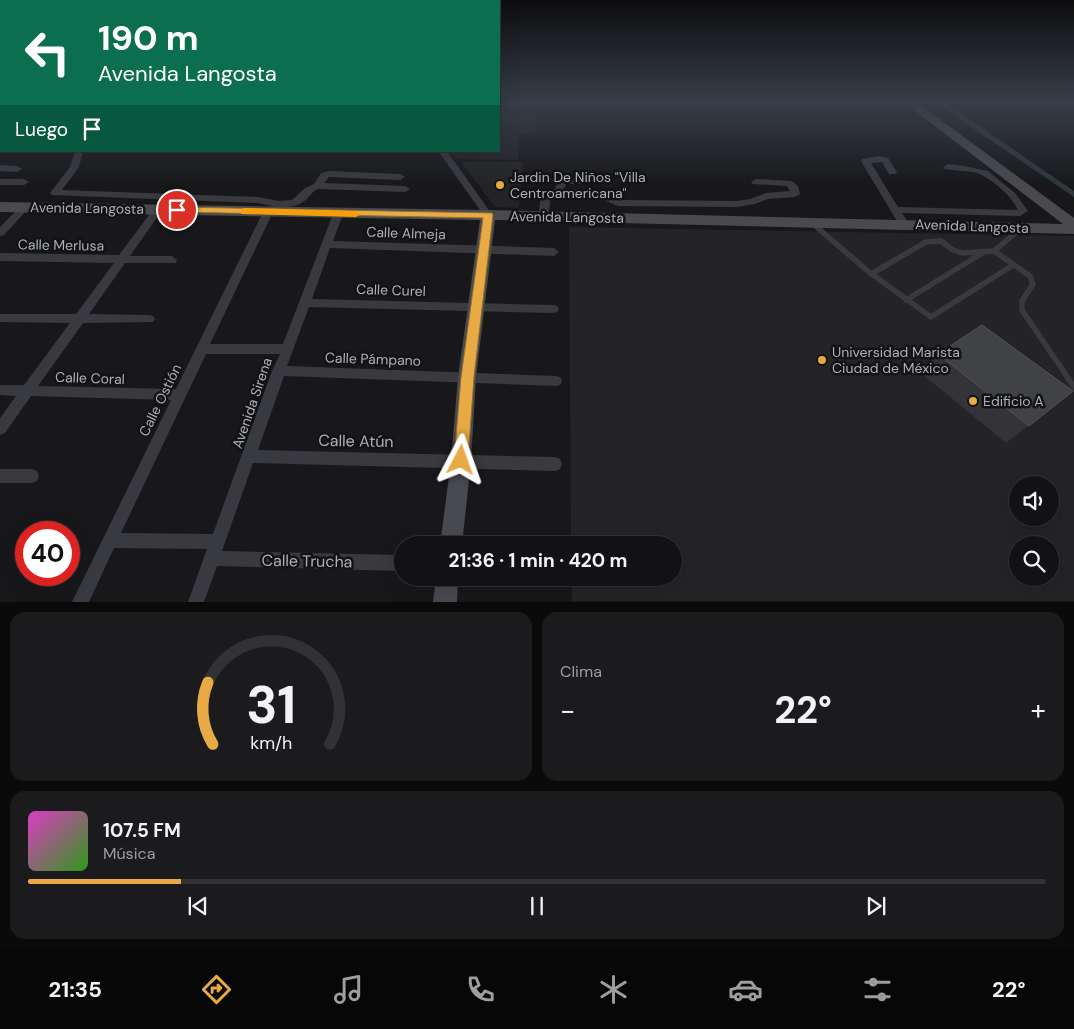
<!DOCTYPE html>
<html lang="es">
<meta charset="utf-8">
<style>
:root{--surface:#121214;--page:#1b1b1d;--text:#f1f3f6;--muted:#9c9ea0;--line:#313234;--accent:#e7aa44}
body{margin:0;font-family:"DM Sans",sans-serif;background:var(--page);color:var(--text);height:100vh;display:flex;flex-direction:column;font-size:19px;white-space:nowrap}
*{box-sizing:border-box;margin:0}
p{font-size:16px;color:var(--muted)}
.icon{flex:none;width:28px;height:28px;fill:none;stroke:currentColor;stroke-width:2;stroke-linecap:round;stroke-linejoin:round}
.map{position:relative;height:602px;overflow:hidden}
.details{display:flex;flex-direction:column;gap:10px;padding:10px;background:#0a0a0b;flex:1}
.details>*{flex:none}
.banner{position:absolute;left:0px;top:0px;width:500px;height:152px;box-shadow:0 5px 20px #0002,0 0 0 1px var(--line);background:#0b6e4f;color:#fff;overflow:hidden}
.buttons{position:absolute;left:1009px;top:476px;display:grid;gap:10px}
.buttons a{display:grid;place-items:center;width:50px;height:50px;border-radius:50%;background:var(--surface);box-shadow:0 5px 20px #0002,0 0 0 1px var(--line);font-size:25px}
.speed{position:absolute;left:15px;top:521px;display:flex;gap:10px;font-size:25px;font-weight:700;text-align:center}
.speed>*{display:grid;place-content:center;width:65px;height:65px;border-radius:50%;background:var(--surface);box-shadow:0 5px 20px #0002,0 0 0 1px var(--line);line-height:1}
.speed .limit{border:8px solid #d22;background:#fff;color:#111}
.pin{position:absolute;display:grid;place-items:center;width:42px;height:42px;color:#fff;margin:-21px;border:2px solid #fff;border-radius:50%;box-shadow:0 1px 5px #0007}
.me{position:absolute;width:55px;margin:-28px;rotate:4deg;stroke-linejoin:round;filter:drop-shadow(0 0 4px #0008)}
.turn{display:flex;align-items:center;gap:18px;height:105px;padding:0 15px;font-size:22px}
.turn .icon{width:65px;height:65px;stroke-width:2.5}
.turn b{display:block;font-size:35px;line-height:42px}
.then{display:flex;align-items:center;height:48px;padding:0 15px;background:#0003;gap:10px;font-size:19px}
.big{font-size:38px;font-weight:700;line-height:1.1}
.details .widget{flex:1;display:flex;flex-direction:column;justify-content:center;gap:8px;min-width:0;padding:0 18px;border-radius:15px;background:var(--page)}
.details .dial{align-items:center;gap:0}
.dial svg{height:130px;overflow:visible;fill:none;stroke:var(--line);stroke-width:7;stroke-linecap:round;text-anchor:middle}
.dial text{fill:var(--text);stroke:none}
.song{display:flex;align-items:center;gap:15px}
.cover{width:60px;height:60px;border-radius:8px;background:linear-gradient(135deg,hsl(310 70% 55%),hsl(110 70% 35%))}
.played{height:5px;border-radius:2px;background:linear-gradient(90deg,var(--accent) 15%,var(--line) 15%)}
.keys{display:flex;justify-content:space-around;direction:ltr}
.heat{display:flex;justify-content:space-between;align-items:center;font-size:28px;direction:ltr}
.details .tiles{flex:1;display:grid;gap:10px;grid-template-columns:1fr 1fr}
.widget:last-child{grid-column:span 2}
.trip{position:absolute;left:394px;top:536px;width:288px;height:50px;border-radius:25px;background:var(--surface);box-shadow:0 5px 20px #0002,0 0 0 1px var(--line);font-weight:700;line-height:50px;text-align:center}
.dock{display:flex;height:80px;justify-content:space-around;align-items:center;background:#070708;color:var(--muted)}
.dock .icon{width:35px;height:35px}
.dock .on{color:var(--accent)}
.dock b{font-size:22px;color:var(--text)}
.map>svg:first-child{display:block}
.built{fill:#242427;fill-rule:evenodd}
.water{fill:#2f373d}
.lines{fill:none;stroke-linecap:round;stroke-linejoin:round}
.lane-far1{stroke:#393a3f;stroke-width:4.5}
.lane{stroke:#393a3f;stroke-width:5.5}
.street{fill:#393a3f;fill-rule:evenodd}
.secondary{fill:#484a4f;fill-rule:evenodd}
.wall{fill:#343438}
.building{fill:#414246;stroke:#515358}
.route{fill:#e7aa44;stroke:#966e2c}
.slow{fill:#f59e0b}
.poi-dot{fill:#e7aa44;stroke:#131315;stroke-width:2}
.labels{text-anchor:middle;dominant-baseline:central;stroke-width:5;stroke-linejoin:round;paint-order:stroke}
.poi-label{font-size:14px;fill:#abb0b9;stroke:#131315;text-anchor:start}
.street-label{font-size:14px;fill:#abb0b9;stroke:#131315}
.near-street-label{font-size:16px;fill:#abb0b9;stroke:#131315}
</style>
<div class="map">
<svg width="1074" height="602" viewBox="0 0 1074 602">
<rect width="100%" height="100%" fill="#18181a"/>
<!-- built -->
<path class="built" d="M 499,101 L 537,101 L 535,133 L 519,133 L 518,160 L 455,159 L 448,151 L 499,151 Z
M 461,162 L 523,162 L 519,208 L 495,207 Z
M 569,227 L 1074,236 L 1074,601 L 572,601 L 571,578 L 672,578 L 672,545 L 571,545 ZM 1018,485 L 1050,485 L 1050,518 L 1018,518 ZM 1018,545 L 1050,545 L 1050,578 L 1018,578 Z"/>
<!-- water -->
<path class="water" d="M 933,101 L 943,101 L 1074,191 L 1074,197 Z"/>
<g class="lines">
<!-- lane-far1 -->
<path class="lane-far1" d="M 812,223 L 820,231
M 1018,231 L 1021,228"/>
<!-- lane -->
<path class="lane" d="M 819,229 L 869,272 L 931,317 L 1013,265
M 994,251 L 1020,229
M 871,274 L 926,242 L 941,241 L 953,250 L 962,253 L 994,251 L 1030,276 L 1033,284 L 1022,301 L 1022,310 L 1074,387
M 906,300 L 981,254"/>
<!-- street -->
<path class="street" d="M 729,101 L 761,101 C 754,105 735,107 728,103 Z
M 75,151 L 83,151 L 79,167 L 62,190 L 258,197 L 279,201 L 292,200 L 305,188 L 314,184 L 321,173 L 329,171 L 400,174 L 405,177 L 400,180 L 329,177 L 324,183 L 405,186 L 410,189 L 405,192 L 318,189 C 311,192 309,198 303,202 C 290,211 272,206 258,203 L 52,195 L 50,193 L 70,167 Z
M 438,151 L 447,151 L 491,213 L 493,215 L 491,217 L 485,217 Z
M 879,156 L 888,158 L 897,172 L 895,174 L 889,174 L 882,162 L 871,163 L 898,207 L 1018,210 C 1012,196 991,178 977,173 C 966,170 955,171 945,169 L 943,167 L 948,164 L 964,166 L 988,171 L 1015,193 L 1028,211 L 1020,216 L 902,213 L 909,224 L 908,226 L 900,226 L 861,161 L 862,159 Z
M 0,165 L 17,166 L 22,169 L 17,172 L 0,171 Z
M 564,178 L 596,179 L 598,181 L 593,184 L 566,184 L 564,189 L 595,190 L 619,200 L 737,201 L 750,199 L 766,193 L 790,191 L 787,186 L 753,184 L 751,182 L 756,179 L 792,181 L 798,186 L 800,194 L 795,197 L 768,199 L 755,204 L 737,207 L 618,206 L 594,196 L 554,195 L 551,197 L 548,217 L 543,220 L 540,219 L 538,217 L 541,196 L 549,190 L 555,189 L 558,181 Z
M 0,179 L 24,179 L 29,182 L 24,185 L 0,185 Z
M 25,204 L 28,205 L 30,207 L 28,209 L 4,235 L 0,236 L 0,227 L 22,205 Z
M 158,206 L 163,209 L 130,256 L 172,256 L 177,260 L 176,263 L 125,263 L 89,314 L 149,315 L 153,316 L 155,319 L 153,322 L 83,323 L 38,386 L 176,389 L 263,212 L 268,209 L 273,212 L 210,344 L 283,344 L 333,214 L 338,211 L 343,214 L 333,241 L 554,248 L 559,252 L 554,256 L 330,248 L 312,299 L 553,305 L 557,306 L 559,309 L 557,312 L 553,313 L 309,307 L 287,366 L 556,376 L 560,377 L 562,381 L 560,385 L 556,386 L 284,376 L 258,450 L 555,457 L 560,459 L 562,464 L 560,469 L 555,471 L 253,463 L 222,551 L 402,555 L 402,571 L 217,566 L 204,602 L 188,602 L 207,549 L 114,548 L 89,602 L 72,602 L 171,400 L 31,396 L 5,433 L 0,435 L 0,418 L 16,396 L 0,395 L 0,385 L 24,385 L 70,323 L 0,322 L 0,314 L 76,314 L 114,263 L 0,261 L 0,253 L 119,255 L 155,207 ZM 206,354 L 280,354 L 272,371 L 213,534 L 121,533 Z
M 0,469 L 32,469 L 37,471 L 39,476 L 37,481 L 32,483 L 0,483 Z"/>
<!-- secondary -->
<path class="secondary" d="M 902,101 L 915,101 L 1074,218 L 1074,234 L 495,220 L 476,377 L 471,461 L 462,545 L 440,545 L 451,461 L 458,377 L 480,220 L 0,212 L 0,202 L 488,210 L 1063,224 Z
M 436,578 L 458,578 L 457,602 L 433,602 Z"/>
</g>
<!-- wall -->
<path class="wall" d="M 938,354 L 1073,391 L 1006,443 L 921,373 Z"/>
<!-- building -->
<path class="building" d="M 982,325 L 1073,391 L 1029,426 L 938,354 Z"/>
<!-- sky -->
<linearGradient id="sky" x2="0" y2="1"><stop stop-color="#0d0d0e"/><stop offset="0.55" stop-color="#373d49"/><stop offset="1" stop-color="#373d49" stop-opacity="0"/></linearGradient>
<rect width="1074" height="185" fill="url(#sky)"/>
<!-- route -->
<path class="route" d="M 177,207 L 492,213 L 493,215 L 474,377 L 468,460 L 466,465 L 461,467 L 456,465 L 454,460 L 461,377 L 483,218 L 173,212 L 173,208 Z"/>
<!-- slow -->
<path class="slow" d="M 244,208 L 356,211 L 361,214 L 356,217 L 241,214 L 241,209 Z"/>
<!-- markers -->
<g class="poi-dot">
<circle cx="500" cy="185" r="5"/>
<circle cx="822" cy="360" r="5"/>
<circle cx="973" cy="401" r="5"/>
</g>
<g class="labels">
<!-- poi labels -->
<g class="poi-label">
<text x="510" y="177">Jardin De Niños "Villa<tspan x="510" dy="16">Centroamericana"</tspan></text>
<text x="832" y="352">Universidad Marista<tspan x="832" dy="16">Ciudad de México</tspan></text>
<text x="983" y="401">Edificio A</text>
</g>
<!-- street labels -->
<g class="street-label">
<text transform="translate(87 208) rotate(1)">Avenida Langosta</text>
<text transform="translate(567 217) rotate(1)">Avenida Langosta</text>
<text transform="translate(972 226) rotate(2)">Avenida Langosta</text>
<text transform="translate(406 233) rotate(2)">Calle Almeja</text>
<text transform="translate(61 245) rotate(1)">Calle Merlusa</text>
<text transform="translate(391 290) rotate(2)">Calle Curel</text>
<text transform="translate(373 359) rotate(2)">Calle Pámpano</text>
<text transform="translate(90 378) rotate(2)">Calle Coral</text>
<text transform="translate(160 400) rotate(-64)">Calle Ostión</text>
<text transform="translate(252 403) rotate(-71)">Avenida Sirena</text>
</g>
<!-- near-street labels -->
<g class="near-street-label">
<text transform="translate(356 441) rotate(1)">Calle Atún</text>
<text transform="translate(307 561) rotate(1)">Calle Trucha</text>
</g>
</g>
</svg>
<div class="buttons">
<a><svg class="icon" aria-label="sound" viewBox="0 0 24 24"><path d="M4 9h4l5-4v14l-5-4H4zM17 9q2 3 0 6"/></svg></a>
<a><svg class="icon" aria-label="search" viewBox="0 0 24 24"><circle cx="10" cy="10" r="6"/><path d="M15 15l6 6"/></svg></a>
</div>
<div class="speed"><div class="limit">40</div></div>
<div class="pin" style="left:177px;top:210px;background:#d93025"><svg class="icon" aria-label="arrive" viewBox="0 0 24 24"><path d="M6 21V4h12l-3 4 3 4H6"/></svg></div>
<svg class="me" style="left:461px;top:460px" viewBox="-20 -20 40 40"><path d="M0-17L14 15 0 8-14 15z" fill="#e7aa44" stroke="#fff" stroke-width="4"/></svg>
<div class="trip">21:36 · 1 min · 420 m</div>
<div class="banner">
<div class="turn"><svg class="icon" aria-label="left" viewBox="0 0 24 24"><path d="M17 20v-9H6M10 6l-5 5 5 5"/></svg><div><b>190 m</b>Avenida Langosta</div></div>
<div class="then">Luego<svg class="icon" aria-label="arrive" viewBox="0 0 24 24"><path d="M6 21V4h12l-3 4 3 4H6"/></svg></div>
</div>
</div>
<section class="details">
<div class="tiles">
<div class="widget dial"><svg viewBox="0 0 100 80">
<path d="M14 69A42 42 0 1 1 86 69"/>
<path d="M14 69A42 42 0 0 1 11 31" stroke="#e7aa44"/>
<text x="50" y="56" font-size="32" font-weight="700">31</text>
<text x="50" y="72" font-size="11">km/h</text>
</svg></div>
<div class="widget"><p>Clima</p>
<div class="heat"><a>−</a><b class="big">22°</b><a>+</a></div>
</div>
<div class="widget">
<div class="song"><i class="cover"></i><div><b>107.5 FM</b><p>Música</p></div></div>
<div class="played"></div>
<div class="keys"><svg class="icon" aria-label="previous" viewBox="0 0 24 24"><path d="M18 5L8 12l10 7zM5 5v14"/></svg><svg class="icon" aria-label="pause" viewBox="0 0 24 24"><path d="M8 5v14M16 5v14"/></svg><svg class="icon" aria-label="next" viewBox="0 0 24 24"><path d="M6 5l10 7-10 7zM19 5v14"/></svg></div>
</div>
</div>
</section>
<nav class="dock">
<b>21:35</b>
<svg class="icon on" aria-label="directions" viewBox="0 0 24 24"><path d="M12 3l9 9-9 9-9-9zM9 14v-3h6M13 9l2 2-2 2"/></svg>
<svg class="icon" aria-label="music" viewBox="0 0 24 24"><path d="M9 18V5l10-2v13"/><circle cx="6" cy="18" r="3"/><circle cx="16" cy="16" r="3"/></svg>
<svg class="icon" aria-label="phone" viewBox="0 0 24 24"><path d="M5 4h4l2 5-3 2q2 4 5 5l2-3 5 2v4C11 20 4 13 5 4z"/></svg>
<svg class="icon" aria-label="climate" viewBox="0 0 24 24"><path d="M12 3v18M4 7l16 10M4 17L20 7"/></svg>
<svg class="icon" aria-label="car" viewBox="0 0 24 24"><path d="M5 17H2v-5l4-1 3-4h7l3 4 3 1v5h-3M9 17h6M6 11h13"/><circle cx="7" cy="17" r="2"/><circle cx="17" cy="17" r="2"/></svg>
<svg class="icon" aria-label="filters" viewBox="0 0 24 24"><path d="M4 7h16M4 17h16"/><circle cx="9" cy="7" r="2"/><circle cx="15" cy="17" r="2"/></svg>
<b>22°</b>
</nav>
